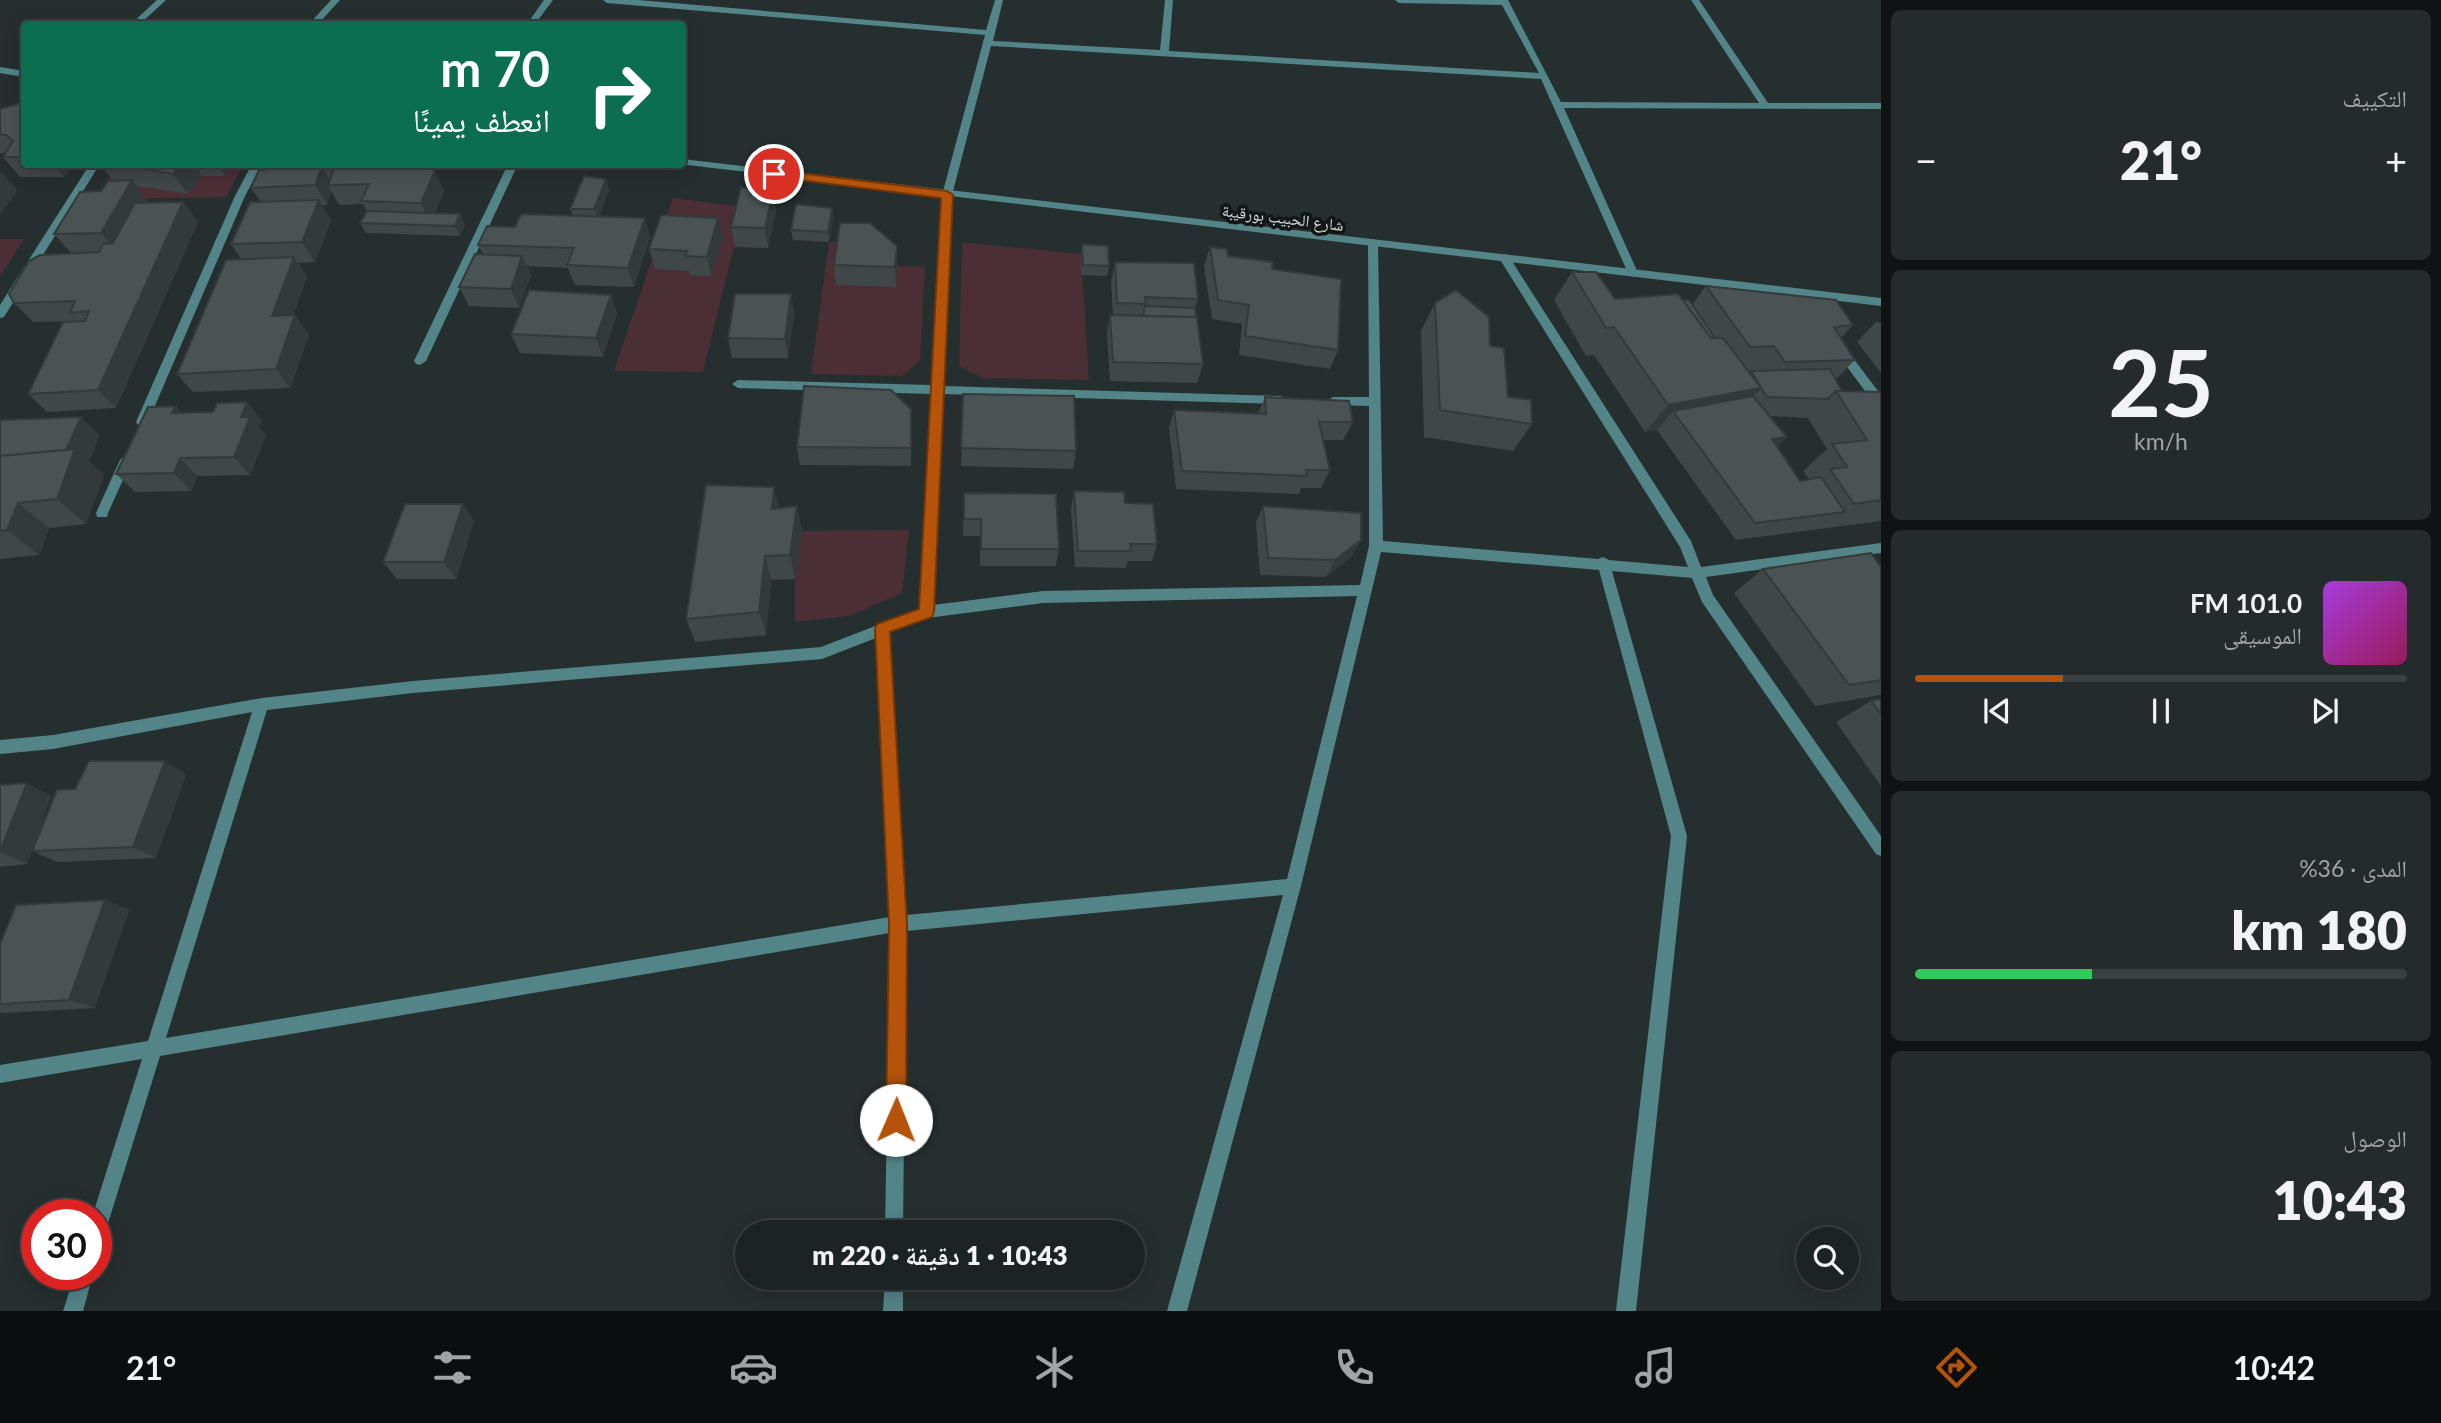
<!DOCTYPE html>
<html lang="ar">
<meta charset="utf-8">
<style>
:root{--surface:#1c2324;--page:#252b2c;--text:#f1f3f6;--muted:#a0a4a6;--line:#3a4041;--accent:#b45309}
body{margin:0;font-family:Lato,"Noto Naskh Arabic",sans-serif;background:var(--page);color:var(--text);direction:rtl;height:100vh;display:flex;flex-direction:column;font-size:26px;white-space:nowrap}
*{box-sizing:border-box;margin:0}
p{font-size:23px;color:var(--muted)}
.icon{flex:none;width:38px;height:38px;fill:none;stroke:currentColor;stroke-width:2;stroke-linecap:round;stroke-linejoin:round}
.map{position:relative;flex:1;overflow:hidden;direction:ltr}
.drawer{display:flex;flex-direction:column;gap:10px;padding:10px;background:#0f1314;width:560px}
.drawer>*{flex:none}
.top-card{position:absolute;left:21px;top:21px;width:665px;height:147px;border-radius:7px;box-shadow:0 4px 18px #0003,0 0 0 2px var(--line);direction:rtl;background:#0b6e4f;color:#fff;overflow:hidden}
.tools{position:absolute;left:1796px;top:1227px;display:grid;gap:14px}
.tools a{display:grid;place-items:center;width:63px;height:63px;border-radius:50%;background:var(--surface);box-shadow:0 4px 18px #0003,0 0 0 2px var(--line);font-size:35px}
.speed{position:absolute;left:21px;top:1199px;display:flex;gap:14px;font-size:35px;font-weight:700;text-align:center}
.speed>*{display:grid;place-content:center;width:91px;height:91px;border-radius:50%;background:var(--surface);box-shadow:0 4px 18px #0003,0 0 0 2px var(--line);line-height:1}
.speed .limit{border:10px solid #d22;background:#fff;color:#111}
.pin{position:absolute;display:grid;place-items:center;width:60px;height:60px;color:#fff;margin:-30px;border:4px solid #fff;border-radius:50%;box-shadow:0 2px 7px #0007}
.me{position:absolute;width:77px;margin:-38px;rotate:1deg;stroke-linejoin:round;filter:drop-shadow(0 0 5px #0008)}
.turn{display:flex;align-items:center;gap:24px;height:147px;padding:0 21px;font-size:32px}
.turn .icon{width:91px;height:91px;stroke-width:2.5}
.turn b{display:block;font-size:49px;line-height:60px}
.big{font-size:52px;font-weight:800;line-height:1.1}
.drawer .tile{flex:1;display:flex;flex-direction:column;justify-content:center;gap:10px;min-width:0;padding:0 24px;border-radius:10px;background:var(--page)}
.drawer .dial{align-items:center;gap:0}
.dial b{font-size:91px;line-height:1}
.song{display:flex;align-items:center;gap:21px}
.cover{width:84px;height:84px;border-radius:10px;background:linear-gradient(135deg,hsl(280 70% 55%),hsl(330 70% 35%))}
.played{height:7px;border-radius:4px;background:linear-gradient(90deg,var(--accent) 30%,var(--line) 30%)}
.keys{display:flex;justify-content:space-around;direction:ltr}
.heat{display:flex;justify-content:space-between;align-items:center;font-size:38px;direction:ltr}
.charge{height:10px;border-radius:5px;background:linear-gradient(90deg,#34c759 36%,var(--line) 0)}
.trip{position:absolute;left:735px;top:1220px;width:410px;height:70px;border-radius:35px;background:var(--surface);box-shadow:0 4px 18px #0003,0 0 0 2px var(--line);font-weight:800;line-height:70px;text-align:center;direction:rtl}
.dock{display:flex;height:112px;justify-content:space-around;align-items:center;background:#0b0e0e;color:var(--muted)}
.dock .icon{width:49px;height:49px}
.dock .active{color:var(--accent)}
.dock b{font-size:32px;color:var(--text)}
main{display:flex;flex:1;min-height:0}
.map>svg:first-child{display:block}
.green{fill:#4c2e35}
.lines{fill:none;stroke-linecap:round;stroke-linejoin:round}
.minor{fill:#538488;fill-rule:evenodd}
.tertiary{fill:#538488;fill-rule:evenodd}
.wall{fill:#3f4748;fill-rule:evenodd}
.shaded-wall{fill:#333a3b}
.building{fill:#495354;stroke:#333a3b;stroke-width:2}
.route{fill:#b45309;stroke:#753606;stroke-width:2}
.labels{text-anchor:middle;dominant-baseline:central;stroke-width:7;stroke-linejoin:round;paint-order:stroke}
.far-street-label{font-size:16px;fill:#dae0e0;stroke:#121617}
</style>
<main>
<section class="drawer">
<div class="tile"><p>التكييف</p>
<div class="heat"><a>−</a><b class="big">21°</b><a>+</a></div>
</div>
<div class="tile dial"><b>25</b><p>km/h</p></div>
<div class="tile">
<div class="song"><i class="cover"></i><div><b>101.0 FM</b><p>الموسيقى</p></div></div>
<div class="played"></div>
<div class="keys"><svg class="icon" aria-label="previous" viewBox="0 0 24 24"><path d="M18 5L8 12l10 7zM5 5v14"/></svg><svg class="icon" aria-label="pause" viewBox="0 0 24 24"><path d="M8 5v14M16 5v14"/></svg><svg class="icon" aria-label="next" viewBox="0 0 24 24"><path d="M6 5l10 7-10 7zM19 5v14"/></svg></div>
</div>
<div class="tile"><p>المدى · 36%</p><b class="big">180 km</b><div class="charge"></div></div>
<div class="tile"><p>الوصول</p><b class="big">10:43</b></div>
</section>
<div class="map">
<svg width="1881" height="1311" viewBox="0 0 1881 1311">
<rect width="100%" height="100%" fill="#262f30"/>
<!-- green -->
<path class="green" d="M 118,165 L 243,165 L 226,197 L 95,199 Z
M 673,198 L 744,207 L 703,372 L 614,371 Z
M 0,239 L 24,239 L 0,276 Z
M 829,242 L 842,242 L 896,287 L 897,266 L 925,267 L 920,361 L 902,376 L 811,374 Z
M 962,242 L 1081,254 L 1089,380 L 982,378 L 959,366 Z
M 909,530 L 902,593 L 849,616 L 795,622 L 795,579 L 802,531 Z"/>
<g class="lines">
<!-- minor -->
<path class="minor" d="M 157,0 L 166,0 L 140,24 L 131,24 Z
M 331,0 L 340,0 L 318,24 L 309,24 Z
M 544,0 L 553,0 L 535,24 L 527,24 Z
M 603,0 L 638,0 L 986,30 L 995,0 L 1003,0 L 993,41 L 1160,50 L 1165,0 L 1173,0 L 1169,51 L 1539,73 L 1502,5 L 1399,3 L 1395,0 L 1508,0 L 1561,102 L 1759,103 L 1691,0 L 1699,0 L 1768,103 L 1881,103 L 1881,109 L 1564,108 L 1638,273 L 1633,277 L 1628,273 L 1541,79 L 991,46 L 952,195 L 943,386 L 1281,396 L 1287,400 L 1281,404 L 943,394 L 933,605 L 1043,591 L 1360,585 L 1369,546 L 1369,406 L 1333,405 L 1327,401 L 1333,397 L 1369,397 L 1368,243 L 1373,239 L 1378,243 L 1383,541 L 1598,559 L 1603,557 L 1609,560 L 1688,567 L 1680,547 L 1499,258 L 1504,254 L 1508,255 L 1691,541 L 1701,567 L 1881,543 L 1881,553 L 1706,577 L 1713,595 L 1881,836 L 1881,856 L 1876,854 L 1702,602 L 1692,578 L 1612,571 L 1687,836 L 1636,1311 L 1616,1311 L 1671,836 L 1599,570 L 1381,552 L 1301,886 L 1187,1311 L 1167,1311 L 1283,895 L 906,931 L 903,1232 L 885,1232 L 890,933 L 160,1056 L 105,1233 L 103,1240 L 96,1242 L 96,1214 L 93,1214 L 142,1059 L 0,1083 L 0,1065 L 148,1041 L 252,712 L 53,749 L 0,754 L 0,740 L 53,735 L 262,698 L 413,681 L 821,647 L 919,609 L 931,394 L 738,388 L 732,384 L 738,380 L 931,385 L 942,195 L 985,35 L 607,3 ZM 1357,596 L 1287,879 L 906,915 L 889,633 L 927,618 L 1043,603 ZM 876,638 L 890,917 L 166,1038 L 267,710 L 413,693 L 822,659 Z
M 90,164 L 100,164 L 4,317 L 0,318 L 0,305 Z
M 252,164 L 262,164 L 245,196 L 148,422 L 146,425 L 138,425 L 136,422 L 235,196 Z
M 508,164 L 518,164 L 426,361 L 420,365 L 416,364 L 414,361 Z
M 1840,345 L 1844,346 L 1881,395 L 1881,408 L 1877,407 L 1836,352 L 1834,349 Z
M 126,455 L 132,460 L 108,513 L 107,517 L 97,517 L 96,513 L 120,460 Z
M 75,1274 L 93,1274 L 83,1311 L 63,1311 Z
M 885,1278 L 903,1278 L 903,1311 L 883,1311 Z"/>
<!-- tertiary -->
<path class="tertiary" d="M 0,67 L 24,71 L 24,77 L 0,73 Z
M 682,159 L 1881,298 L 1881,306 L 679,164 L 682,164 Z"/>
</g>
<!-- wall -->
<path class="wall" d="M 24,102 L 24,164 L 74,164 L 64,177 L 20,177 L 3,157 L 5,153 L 0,153 L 0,109 Z
M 100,164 L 235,164 L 225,176 L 202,176 L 188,194 L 137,186 L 148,201 L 146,203 L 183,202 L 198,222 L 116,408 L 47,412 L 28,394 L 78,321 L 33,322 L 14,303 L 71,253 L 54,234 L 113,181 Z
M 268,164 L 428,164 L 444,191 L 435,213 L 465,224 L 460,236 L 366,233 L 360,223 L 367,211 L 363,204 L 339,205 L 331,191 L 327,205 L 322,205 L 331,220 L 315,262 L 298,263 L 307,277 L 293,315 L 295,315 L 309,335 L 290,388 L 193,392 L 177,374 L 241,259 L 231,244 L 261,202 L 251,188 L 266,170 Z
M 606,179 L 609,189 L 599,217 L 645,218 L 650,238 L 634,287 L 575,285 L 568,268 L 527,266 L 531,275 L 519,308 L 469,306 L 459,287 L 483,254 L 478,245 L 515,227 L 573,216 L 570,209 Z
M 832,208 L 833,218 L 829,242 L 793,240 L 791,230 Z
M 776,211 L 768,248 L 735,247 L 731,227 Z
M 723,238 L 711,276 L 690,275 L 689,271 L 655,269 L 649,249 Z
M 1082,244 L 1109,266 L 1107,276 L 1081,275 L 1081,254 Z
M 1210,247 L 1228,256 L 1272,269 L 1338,350 L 1330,369 L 1239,355 L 1242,324 L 1212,319 L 1204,266 Z
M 1115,262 L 1198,299 L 1195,308 L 1203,364 L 1197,383 L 1110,381 L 1107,334 L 1110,315 L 1113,315 L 1111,282 Z
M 834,265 L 897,266 L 896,287 L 836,285 Z
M 1572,272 L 1615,299 L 1683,300 L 1692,305 L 1706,286 L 1853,325 L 1841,338 L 1855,360 L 1836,379 L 1842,391 L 1881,392 L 1881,521 L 1736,540 L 1657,430 L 1645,432 L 1594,355 L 1586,356 L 1554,300 ZM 1770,416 L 1808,418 L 1827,449 L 1803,471 L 1809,479 L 1800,481 L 1777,447 L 1787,437 Z
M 791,294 L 794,314 L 788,358 L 732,358 L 728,338 Z
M 611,295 L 617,314 L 603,357 L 520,353 L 511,334 Z
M 1435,303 L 1490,346 L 1508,397 L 1532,424 L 1513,451 L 1424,437 L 1421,331 Z
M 1876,322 L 1881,323 L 1881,373 L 1857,342 Z
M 963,394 L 1076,451 L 1073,469 L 961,466 Z
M 1265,397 L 1353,422 L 1343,440 L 1323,440 L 1330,470 L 1321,488 L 1301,488 L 1299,494 L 1176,489 L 1169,428 L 1174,410 L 1258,414 Z
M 911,409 L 911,466 L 800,465 L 797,447 Z
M 182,413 L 262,420 L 259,428 L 266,435 L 250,475 L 197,476 L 191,491 L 135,492 L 116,474 Z
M 0,420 L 100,435 L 89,461 L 104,475 L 86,524 L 49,528 L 39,555 L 0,559 Z
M 1074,491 L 1125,503 L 1157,544 L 1152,561 L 1128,561 L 1126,568 L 1075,567 L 1071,509 Z
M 964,493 L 1059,549 L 1056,566 L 980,566 L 980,536 L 963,536 Z
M 797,506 L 802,531 L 795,579 L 771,580 L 766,635 L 695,642 L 686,619 L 779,508 Z
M 1263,506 L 1361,540 L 1351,557 L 1326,577 L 1260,575 L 1256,523 Z
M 474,521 L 456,579 L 397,579 L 383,562 Z
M 1881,567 L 1881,695 L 1815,706 L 1734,593 L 1763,569 Z
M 1881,699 L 1881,786 L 1836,722 L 1871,701 Z
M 186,774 L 156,858 L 57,862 L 32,851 L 75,789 Z
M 0,785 L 51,796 L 27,864 L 0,867 Z
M 105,900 L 129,910 L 95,1008 L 4,1013 L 0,1012 L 0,944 Z"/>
<!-- shaded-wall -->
<path class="shaded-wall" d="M 54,164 L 74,164 L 64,177 Z
M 181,164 L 195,164 L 202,176 L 188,194 L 173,174 Z
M 217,164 L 235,164 L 225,176 Z
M 329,164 L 346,164 L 339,184 L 328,166 Z
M 322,166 L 332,184 L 328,185 L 331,191 L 327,205 L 315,185 Z
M 0,171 L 18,191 L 0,214 Z
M 435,171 L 444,191 L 431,223 L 421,203 Z
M 606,179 L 609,189 L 598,220 L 594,209 Z
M 132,180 L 148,201 L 118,253 L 101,233 Z
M 773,191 L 776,211 L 768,248 L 765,228 Z
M 319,200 L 331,220 L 315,262 L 302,242 Z
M 183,202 L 198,222 L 116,408 L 98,390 Z
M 832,208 L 833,218 L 829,242 L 828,232 Z
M 460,214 L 465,224 L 460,236 L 455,226 Z
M 645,218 L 650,238 L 634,287 L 628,268 Z
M 718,218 L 723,238 L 711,276 L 707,257 Z
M 897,246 L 897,266 L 896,287 L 895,267 Z
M 522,256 L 531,275 L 519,308 L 511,289 Z
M 294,257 L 307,277 L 286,336 L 272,316 Z
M 791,294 L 794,314 L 788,358 L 785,339 Z
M 611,295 L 617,314 L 603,357 L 596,338 Z
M 295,315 L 309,335 L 290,388 L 276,369 Z
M 1761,388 L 1735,415 L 1673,411 L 1657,430 L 1645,432 L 1668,405 Z
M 247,402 L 262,420 L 259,428 L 266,435 L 250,475 L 234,457 L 241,417 Z
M 176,406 L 193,425 L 172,413 Z
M 911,409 L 912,428 L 911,466 Z
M 81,417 L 100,435 L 89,461 L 104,475 L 86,524 L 57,499 L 62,459 Z
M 1787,437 L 1768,455 L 1772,439 Z
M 180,458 L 197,476 L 191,491 L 174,473 Z
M 774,487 L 780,512 L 772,509 Z
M 18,503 L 49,528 L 39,555 L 7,530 Z
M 463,504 L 474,521 L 456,579 L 444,562 Z
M 797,506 L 802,531 L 795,579 L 790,555 Z
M 1361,540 L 1351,557 L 1326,577 L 1335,560 Z
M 765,556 L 771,580 L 766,635 L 759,612 Z
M 165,761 L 186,774 L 156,858 L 133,847 Z
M 27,783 L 51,796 L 27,864 L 0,852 Z
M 105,900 L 129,910 L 95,1008 L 69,1000 Z"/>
<!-- building -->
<path class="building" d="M 24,102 L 24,157 L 3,157 L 13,141 L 6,135 L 0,134 L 0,109 Z
M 112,164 L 181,164 L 173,174 Z
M 268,164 L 329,164 L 328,166 L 322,166 L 315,185 L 251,188 L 259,170 L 266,170 Z
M 336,164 L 428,164 L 435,171 L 421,203 L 361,201 L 369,184 L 328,185 Z
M 584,176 L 606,179 L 594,209 L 570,209 Z
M 132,180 L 101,233 L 54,234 L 80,192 L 101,191 L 108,181 Z
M 741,187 L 773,191 L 765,228 L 731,227 Z
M 319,200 L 302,242 L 231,244 L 250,202 Z
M 183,202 L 98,390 L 28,394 L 63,322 L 85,321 L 89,311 L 70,313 L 75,301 L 14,303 L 9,294 L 29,261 L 40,255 L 99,252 L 103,244 L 113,243 L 135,203 Z
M 796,204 L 832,208 L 828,232 L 791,230 Z
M 367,211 L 460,214 L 455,226 L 360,223 Z
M 521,214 L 645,218 L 628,268 L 567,265 L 574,248 L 478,245 L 487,226 L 515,227 Z
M 661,215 L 718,218 L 707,257 L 685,256 L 687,251 L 649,249 Z
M 840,223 L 870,223 L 897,246 L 895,267 L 834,265 Z
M 1082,244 L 1108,246 L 1109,266 L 1083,265 Z
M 1210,247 L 1227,249 L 1228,256 L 1273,262 L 1272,269 L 1341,279 L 1338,350 L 1245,336 L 1249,305 L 1218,300 Z
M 475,254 L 522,256 L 511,289 L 459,287 Z
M 294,257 L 272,316 L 295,315 L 276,369 L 177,374 L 226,260 Z
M 1115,262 L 1194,263 L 1198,299 L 1145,297 L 1146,304 L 1117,303 Z
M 1572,272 L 1596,272 L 1615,299 L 1678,294 L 1711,338 L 1723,338 L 1761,388 L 1668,405 L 1614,327 L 1606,328 Z
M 1706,286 L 1836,300 L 1853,325 L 1834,327 L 1855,360 L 1785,362 L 1774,346 L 1750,347 Z
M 529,290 L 611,295 L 596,338 L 511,334 Z
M 1456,290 L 1489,317 L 1490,346 L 1504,348 L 1508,397 L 1531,400 L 1532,424 L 1440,410 L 1435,303 Z
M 735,294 L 791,294 L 785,339 L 728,338 Z
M 1683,300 L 1689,300 L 1715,338 L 1711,338 Z
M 1145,306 L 1195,308 L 1196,317 L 1143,316 Z
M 1110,315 L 1197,317 L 1203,364 L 1113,362 Z
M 1830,369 L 1842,391 L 1836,391 L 1828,399 L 1767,397 L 1751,371 Z
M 804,386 L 891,390 L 911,409 L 911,448 L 797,447 Z
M 1836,391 L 1881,392 L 1881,500 L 1854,504 L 1830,469 L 1847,467 L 1832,444 L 1867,440 Z
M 963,394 L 1074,396 L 1076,451 L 961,448 Z
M 1753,396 L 1787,437 L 1772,439 L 1800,481 L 1821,477 L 1845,512 L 1755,523 L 1673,411 Z
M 1265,397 L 1349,401 L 1353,422 L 1319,422 L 1330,470 L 1306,470 L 1307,476 L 1182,471 L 1174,410 L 1266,414 Z
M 247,402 L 241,417 L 250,417 L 234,457 L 180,458 L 174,473 L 116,474 L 148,407 L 176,406 L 172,413 L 213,412 L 217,403 Z
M 81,417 L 66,450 L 0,456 L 0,420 Z
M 75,449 L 57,499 L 18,503 L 7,530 L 0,531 L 0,456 Z
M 706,485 L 774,487 L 772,509 L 797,506 L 790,555 L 765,556 L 759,612 L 686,619 Z
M 1074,491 L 1124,492 L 1125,503 L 1153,504 L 1157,544 L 1130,544 L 1131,551 L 1078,551 Z
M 964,493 L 1056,494 L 1059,549 L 981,549 L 981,519 L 964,519 Z
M 405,504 L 463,504 L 444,562 L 383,562 Z
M 1263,506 L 1361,513 L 1361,540 L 1335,560 L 1268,558 Z
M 1871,553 L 1881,567 L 1881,680 L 1849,685 L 1763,569 Z
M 1881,699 L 1881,714 L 1871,701 Z
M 89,761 L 165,761 L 133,847 L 32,851 L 57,790 L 75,789 Z
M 27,783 L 0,852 L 0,785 Z
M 105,900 L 69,1000 L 0,1004 L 0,944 L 16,905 Z"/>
<!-- route -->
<path class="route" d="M 774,170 L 947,191 L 953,195 L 934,612 L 932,617 L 890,632 L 907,924 L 906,1120 L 903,1127 L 896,1130 L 889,1127 L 886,1120 L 889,924 L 875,629 L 877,624 L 919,609 L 941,198 L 769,176 L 769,171 Z"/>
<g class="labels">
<!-- far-street labels -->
<g class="far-street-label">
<text transform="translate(1283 217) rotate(7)">شارع الحبيب بورقيبة</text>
</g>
</g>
</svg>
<div class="tools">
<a><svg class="icon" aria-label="search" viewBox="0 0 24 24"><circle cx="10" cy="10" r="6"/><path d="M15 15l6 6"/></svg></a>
</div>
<div class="speed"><div class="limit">30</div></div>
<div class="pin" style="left:774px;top:174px;background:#d93025"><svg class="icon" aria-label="arrive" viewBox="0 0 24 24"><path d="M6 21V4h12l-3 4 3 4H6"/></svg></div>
<svg class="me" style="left:896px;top:1120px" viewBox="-20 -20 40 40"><circle r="19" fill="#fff"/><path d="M0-13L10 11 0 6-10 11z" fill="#b45309"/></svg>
<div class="trip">10:43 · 1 دقيقة · 220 m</div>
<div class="top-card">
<div class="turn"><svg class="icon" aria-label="right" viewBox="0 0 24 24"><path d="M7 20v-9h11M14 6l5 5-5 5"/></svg><div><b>70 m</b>انعطف يمينًا</div></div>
</div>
</div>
</main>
<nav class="dock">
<b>10:42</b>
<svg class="icon active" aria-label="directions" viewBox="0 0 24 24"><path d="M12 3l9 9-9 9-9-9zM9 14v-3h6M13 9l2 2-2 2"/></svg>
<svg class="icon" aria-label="music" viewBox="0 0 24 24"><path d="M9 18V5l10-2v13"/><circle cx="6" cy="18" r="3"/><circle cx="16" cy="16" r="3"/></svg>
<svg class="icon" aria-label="phone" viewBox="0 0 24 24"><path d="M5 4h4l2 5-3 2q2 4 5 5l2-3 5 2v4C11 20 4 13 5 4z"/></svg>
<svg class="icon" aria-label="climate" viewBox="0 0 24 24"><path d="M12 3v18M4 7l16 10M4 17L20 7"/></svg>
<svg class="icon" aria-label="car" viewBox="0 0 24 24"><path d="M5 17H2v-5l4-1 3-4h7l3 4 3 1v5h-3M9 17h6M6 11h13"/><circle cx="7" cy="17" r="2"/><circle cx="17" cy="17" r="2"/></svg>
<svg class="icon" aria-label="filters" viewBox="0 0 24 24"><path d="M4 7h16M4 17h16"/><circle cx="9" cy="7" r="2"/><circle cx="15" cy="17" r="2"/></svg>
<b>21°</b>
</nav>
